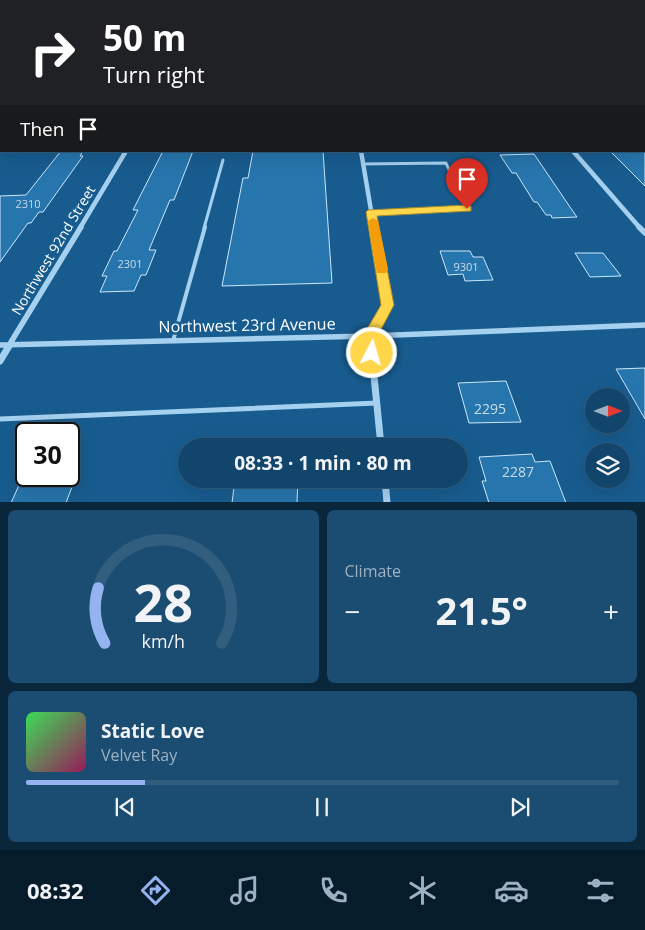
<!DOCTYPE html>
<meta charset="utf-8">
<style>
:root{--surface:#12456b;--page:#1b4c71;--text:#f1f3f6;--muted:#9cb1c1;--line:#315d7e;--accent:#95b2f1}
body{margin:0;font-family:"Open Sans",sans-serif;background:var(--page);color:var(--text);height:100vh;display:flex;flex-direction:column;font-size:19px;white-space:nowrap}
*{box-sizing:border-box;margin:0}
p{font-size:16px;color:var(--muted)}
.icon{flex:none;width:28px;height:28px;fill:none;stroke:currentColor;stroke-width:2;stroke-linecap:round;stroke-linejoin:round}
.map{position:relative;height:502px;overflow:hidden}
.side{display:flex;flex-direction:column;gap:8px;padding:8px;background:#0a263b;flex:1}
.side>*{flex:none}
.banner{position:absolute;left:0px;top:0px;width:645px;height:152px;box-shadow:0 5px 20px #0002,0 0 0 1px var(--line);background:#202124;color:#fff;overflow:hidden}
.needle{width:32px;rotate:90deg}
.tools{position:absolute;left:585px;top:388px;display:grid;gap:10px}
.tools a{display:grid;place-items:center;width:45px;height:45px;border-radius:50%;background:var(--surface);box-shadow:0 5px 20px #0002,0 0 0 1px var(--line);font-size:25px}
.speed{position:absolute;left:15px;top:422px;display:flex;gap:10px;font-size:25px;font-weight:700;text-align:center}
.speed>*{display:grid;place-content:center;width:65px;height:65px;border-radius:50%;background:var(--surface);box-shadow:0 5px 20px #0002,0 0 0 1px var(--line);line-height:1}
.speed .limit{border:2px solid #111;border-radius:8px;background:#fff;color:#111}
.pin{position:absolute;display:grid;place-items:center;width:42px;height:42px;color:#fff;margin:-51px -21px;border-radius:50% 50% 50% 0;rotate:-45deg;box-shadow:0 0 5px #0007}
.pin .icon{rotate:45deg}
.me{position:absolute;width:55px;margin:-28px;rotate:6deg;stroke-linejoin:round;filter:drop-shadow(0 0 4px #0008)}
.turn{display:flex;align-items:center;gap:18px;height:105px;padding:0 20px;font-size:22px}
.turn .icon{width:65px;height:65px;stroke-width:2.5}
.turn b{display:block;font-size:35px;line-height:42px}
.then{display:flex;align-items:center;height:48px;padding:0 20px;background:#0003;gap:10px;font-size:19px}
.big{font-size:38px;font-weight:700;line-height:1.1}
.side .tile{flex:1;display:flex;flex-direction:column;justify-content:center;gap:8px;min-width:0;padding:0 18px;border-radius:8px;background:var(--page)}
.side .dial{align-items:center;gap:0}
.dial svg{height:130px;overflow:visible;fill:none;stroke:var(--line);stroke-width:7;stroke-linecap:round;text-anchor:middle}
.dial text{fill:var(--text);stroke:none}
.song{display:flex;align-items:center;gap:15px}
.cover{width:60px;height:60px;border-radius:8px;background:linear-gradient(135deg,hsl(130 70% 55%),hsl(330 70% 35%))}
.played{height:5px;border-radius:2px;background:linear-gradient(90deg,var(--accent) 20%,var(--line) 20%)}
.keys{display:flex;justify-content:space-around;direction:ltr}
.heat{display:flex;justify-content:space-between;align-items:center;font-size:28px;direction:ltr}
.side .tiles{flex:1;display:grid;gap:8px;grid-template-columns:1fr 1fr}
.tile:last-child{grid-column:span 2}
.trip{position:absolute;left:178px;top:438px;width:290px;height:50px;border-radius:25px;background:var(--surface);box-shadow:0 5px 20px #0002,0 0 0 1px var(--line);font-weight:700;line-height:50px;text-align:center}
.tab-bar{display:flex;height:80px;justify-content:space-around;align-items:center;background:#071c2b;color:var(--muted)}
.tab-bar .icon{width:35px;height:35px}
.tab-bar .current{color:var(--accent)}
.tab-bar b{font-size:22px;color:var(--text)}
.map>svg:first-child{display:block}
.building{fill:#2775ad;stroke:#cbe7fb}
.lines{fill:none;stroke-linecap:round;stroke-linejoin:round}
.lane-far2{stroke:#a5d0ef;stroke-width:3}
.lane-far1{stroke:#a5d0ef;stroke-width:4}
.lane{stroke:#a5d0ef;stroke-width:5}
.street-far2{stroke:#a5d0ef;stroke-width:4.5}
.street-far1{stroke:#a5d0ef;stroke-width:5.5}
.street{stroke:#a5d0ef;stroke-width:7}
.route{fill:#ffd54a;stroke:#a68a30}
.slow{fill:#f59e0b}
.labels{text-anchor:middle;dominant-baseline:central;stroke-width:5;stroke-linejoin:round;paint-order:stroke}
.number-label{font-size:11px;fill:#c9dcea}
.street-label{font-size:14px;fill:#fff;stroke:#185c8f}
.near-number-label{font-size:14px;fill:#c9dcea}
.near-street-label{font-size:16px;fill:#fff;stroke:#185c8f}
</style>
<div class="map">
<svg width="645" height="503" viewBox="0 0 645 503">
<rect width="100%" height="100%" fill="#185c8f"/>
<!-- building -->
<path class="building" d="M 61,151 L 83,151 L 80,156 L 83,156 L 43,212 L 39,212 L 31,223 L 28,223 L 0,262 L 0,196 L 26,195 Z
M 163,151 L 193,151 L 174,200 L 170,200 L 149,250 L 156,250 L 146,275 L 141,275 L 134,291 L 100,292 L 107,276 L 102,276 L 114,251 L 117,251 L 138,210 L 133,210 Z
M 253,151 L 323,151 L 332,283 L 222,286 L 243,178 L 248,178 Z
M 610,151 L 645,151 L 645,186 Z
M 534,154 L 572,210 L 577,217 L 552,218 L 551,215 L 546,215 L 537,202 L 534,202 L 516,173 L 512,173 L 500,155 Z
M 440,251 L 470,251 L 473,257 L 483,257 L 493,280 L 465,281 L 463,274 L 448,275 Z
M 575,253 L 603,253 L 621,276 L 590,277 Z
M 645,368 L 645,419 L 616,369 Z
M 506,381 L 521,422 L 469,423 L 458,383 Z
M 532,454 L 535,462 L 550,461 L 566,503 L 489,503 L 482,481 L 486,481 L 479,457 Z
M 23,476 L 76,476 L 66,503 L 11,503 Z
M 235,479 L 298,479 L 297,503 L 232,503 Z"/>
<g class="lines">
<!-- lane-far2 -->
<path class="lane-far2" d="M 363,164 L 446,163 L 467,209 L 371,212
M 204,228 L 223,160"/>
<!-- lane-far1 -->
<path class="lane-far1" d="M 173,341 L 205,227"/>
<!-- lane -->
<path class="lane" d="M 0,419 L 377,403"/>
<!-- street-far2 -->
<path class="street-far2" d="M 361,151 L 374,228
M 573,151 L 640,228
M 80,228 L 126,151"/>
<!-- street-far1 -->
<path class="street-far1" d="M 639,227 L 645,233
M 0,345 L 370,336 L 645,325
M 8,347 L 81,227
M 371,347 L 370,336 L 388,305 L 374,227"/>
<!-- street -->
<path class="street" d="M 371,346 L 381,446
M 0,361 L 9,346
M 385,479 L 387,503"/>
</g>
<!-- sky -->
<linearGradient id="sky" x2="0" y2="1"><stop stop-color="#0d334f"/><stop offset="0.49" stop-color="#376c9b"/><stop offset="1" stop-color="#376c9b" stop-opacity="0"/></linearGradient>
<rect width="645" height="138" fill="url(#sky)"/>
<!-- route -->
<path class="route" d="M 467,205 L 471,206 L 471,211 L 377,216 L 394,305 L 377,337 L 379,353 L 377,358 L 372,360 L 367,358 L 363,336 L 381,305 L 366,212 L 368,210 Z"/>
<!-- slow -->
<path class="slow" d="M 373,218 L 378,221 L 388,269 L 386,273 L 377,273 L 376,269 L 368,221 Z"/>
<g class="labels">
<!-- number labels -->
<g class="number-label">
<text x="28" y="203">2310</text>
<text x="130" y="263">2301</text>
<text x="466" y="266">9301</text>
</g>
<!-- street labels -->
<g class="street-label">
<text transform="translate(53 250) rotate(-59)">Northwest 92nd Street</text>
</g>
<!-- near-number labels -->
<g class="near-number-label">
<text x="490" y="408">2295</text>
<text x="518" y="471">2287</text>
</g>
<!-- near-street labels -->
<g class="near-street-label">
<text transform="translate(247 325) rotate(-1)">Northwest 23rd Avenue</text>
</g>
</g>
</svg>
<div class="tools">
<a><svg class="needle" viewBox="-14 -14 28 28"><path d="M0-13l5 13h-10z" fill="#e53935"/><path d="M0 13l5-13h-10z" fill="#9cb1c1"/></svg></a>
<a><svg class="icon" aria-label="layers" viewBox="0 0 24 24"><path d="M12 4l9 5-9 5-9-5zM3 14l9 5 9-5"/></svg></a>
</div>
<div class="speed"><div class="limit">30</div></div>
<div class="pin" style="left:467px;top:209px;background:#d93025"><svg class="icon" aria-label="arrive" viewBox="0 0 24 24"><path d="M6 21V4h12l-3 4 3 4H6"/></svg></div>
<svg class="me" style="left:372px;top:353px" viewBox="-20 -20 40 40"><circle r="17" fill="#ffd54a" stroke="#fff" stroke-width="3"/><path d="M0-11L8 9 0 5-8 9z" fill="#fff"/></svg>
<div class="trip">08:33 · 1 min · 80 m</div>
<div class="banner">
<div class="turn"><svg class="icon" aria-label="right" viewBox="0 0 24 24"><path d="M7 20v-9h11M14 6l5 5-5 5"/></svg><div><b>50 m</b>Turn right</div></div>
<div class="then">Then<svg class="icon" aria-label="arrive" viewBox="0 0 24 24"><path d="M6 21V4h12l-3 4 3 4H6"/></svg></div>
</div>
</div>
<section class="side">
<div class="tiles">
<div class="tile dial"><svg viewBox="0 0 100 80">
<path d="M14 69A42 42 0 1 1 86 69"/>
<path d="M14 69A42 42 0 0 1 10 35" stroke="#95b2f1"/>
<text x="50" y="56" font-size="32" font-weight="700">28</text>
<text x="50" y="72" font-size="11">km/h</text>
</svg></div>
<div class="tile"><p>Climate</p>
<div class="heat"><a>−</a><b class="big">21.5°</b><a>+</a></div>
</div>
<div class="tile">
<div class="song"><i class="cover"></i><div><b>Static Love</b><p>Velvet Ray</p></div></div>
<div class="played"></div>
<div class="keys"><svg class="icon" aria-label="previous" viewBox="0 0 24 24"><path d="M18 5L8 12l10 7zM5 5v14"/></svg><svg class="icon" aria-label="pause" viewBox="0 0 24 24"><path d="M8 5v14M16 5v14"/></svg><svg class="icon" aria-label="next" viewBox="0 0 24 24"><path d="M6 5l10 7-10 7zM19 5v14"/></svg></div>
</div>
</div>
</section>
<nav class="tab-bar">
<b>08:32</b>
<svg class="icon current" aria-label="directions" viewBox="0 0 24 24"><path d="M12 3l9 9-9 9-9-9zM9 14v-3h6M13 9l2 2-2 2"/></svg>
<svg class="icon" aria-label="music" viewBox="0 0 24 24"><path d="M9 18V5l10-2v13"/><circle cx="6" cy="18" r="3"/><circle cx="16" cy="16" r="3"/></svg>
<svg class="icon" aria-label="phone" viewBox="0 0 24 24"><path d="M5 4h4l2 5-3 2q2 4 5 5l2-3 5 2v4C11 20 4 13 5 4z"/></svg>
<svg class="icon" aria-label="climate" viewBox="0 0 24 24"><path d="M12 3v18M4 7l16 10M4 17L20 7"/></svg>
<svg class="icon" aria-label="car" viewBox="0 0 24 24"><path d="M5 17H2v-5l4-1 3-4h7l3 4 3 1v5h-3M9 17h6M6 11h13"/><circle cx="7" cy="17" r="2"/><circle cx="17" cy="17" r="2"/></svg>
<svg class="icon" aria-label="filters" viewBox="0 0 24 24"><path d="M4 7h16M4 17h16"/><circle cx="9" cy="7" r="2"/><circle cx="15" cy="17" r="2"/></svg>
</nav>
